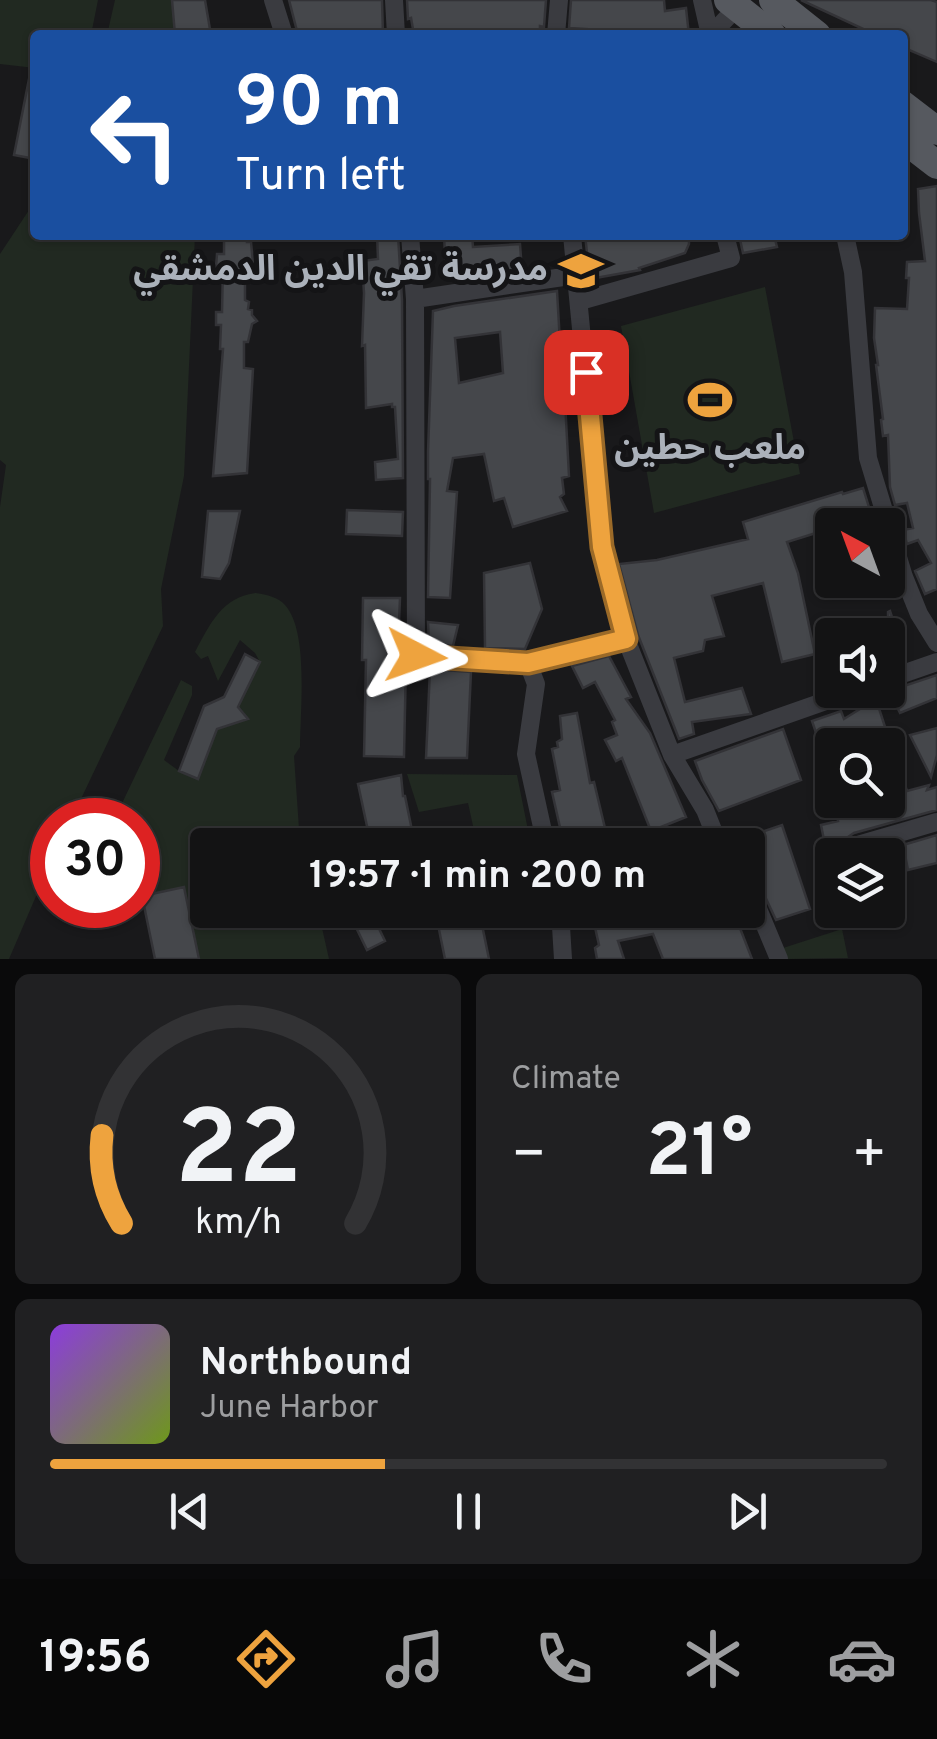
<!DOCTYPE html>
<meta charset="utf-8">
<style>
:root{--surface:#131314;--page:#202022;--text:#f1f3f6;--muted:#9d9ea0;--line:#323234;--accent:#eea33e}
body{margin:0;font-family:Overpass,"Noto Sans Arabic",sans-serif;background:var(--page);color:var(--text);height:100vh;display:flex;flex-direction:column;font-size:38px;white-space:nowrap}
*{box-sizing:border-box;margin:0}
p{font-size:32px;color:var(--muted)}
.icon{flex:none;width:55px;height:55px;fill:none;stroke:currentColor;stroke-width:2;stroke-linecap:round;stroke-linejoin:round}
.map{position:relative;height:959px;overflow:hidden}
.side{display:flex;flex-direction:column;gap:15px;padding:15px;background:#0a0a0b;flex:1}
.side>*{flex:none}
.guide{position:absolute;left:30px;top:30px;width:878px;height:210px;border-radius:10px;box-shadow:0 2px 8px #0004,0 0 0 2px var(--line);background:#1a4fa0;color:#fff;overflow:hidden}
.needle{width:65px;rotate:319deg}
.buttons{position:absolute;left:815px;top:508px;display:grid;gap:20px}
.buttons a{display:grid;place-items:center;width:90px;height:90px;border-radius:10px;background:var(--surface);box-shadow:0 2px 8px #0004,0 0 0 2px var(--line);font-size:50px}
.speed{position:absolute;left:30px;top:798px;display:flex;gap:20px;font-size:50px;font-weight:700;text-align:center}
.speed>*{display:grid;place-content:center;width:130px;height:130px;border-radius:50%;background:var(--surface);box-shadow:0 2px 8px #0004,0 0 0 2px var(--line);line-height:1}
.speed .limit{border:15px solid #d22;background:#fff;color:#111}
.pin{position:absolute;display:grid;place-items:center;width:85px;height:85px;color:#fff;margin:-42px;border-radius:20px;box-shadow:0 5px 15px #0006}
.me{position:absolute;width:110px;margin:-55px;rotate:94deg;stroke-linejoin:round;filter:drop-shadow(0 0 8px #0008)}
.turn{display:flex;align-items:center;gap:35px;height:210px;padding:0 40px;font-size:45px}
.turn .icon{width:130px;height:130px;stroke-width:2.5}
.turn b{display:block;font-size:70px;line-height:85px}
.big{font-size:75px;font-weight:700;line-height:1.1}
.side .tile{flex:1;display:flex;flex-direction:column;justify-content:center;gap:15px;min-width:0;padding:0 35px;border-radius:15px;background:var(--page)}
.side .dial{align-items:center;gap:0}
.dial svg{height:260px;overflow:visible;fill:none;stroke:var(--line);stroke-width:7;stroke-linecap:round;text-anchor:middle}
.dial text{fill:var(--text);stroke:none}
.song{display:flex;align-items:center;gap:30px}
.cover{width:120px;height:120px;border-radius:15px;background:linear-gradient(135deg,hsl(270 70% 55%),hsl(80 70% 35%))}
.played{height:10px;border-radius:5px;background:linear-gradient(90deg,var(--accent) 40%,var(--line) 40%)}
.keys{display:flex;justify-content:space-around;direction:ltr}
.heat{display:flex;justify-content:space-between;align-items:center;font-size:55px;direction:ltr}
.side .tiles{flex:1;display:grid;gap:15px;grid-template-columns:1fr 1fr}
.tile:last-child{grid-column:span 2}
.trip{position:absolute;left:190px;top:828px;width:575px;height:100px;border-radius:10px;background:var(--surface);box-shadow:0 2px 8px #0004,0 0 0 2px var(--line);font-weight:700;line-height:100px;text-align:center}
.menu{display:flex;height:160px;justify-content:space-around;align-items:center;background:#080808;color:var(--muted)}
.menu .icon{width:70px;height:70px}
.menu .selected{color:var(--accent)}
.menu b{font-size:45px;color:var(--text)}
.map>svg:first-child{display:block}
.green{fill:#212921}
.building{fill:#45474b;stroke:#333337;stroke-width:2.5;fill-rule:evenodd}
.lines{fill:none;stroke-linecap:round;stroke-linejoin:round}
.street{stroke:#3a3b40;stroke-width:18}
.primary{stroke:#56595f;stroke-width:28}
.route-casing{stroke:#9b6a28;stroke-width:25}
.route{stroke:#eea33e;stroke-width:18}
.labels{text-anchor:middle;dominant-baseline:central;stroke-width:10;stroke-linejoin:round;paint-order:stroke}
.poi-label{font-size:35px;font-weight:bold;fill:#abb1ba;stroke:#141416;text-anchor:end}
</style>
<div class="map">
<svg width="937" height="959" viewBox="0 0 937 959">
<rect width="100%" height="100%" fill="#19191b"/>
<!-- green -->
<path class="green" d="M 0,0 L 98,0 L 91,35 L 35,35 L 35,68 L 0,64 Z
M 115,0 L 172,0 L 175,35 L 107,35 Z
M 35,201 L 35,235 L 195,235 L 184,476 L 161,589 L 163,626 L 71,820 L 52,820 L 52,859 L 9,959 L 0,959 L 0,507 L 6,465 L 0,460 L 0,254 Z
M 765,287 L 800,474 L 654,513 L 621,326 Z
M 256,593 C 267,595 278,597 285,605 C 309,631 300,712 300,747 L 294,756 L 300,843 L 304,845 L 208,845 L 208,910 L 318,910 L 329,959 L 199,959 L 184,888 L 142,896 L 138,891 L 138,820 L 114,820 L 181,680 L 192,686 L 192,695 L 164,760 L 179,771 L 198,778 L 217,729 L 248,719 L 238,707 L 260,662 L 255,653 L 240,640 L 218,681 L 208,656 L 201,659 L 195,652 C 210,624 222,597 256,593 Z
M 407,774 L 517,775 L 531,845 L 503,845 L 501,840 L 477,844 L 468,803 L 419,812 Z
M 842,929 L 848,958 L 786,959 L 783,948 Z"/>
<!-- building -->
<path class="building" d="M 172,0 L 205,0 L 211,35 L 175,35 Z
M 289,0 L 382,0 L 383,35 L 298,35 Z
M 407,0 L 546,0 L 544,27 L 540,26 L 540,35 L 414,35 L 411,18 L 408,19 Z
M 571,0 L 664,0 L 665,11 L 686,8 L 689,35 L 597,35 L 602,30 L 569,28 Z
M 801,0 L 931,0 L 937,2 L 937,62 L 902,47 L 902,35 L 876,35 Z
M 29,79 L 35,80 L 35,159 L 14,155 Z
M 937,186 L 937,589 L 925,594 L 915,571 L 931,563 L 918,540 L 907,544 L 903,530 L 913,528 L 907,503 L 895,505 L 890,487 L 888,435 L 883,436 L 881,420 L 883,419 L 876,365 L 878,365 L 874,338 L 875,308 L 907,309 L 909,278 L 906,278 L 907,262 L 925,261 L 919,213 L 918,189 Z
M 224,235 L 247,235 L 247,242 L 251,242 L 254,274 L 250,275 L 249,282 L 245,283 L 245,300 L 249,302 L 248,309 L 252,310 L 252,315 L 257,321 L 252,324 L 248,342 L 244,342 L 244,368 L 253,369 L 247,473 L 213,476 L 223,349 L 220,349 L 221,325 L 216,325 L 216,312 L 222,312 L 223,267 L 216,267 L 217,254 L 224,254 Z
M 377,235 L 398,235 L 402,300 L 403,478 L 376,480 L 375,462 L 398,459 L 395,407 L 392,407 L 392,404 L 366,408 L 365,345 L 362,346 L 364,293 L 362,261 L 378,259 Z
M 444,235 L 472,235 L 473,247 L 520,244 L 522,271 L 496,274 L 496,272 L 446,276 Z
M 585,235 L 689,235 L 689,244 L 685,253 L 639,268 L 640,270 L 590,279 Z
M 739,235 L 774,235 L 777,247 L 743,253 Z
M 557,291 L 560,342 L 565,341 L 568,382 L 564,382 L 569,476 L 562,478 L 564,494 L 560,497 L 567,511 L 513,527 L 504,498 L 494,501 L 484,454 L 453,458 L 447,491 L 457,492 L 450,598 L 428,597 L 430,479 L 428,479 L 428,452 L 433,311 L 454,306 ZM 500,332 L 503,373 L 459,383 L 455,338 Z
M 863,488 L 873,520 L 860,524 L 859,520 L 843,525 L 832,525 L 832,528 L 787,542 L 798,573 L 815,654 L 782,662 L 763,583 L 712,596 L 724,636 L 705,640 L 703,651 L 674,658 L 685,702 L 742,688 L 751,714 L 692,722 L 694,734 L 679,739 L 638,635 L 619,564 L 657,560 L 748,539 L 743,522 L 842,492 L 843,494 Z
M 347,510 L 403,512 L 402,536 L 346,534 Z
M 208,511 L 240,511 L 229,563 L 220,579 L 202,577 Z
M 530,563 L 542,609 L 525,649 L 485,648 L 484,573 Z
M 363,598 L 400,598 L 399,624 L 403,625 L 403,663 L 406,663 L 404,757 L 364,756 L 366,660 L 362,660 Z
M 890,611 L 902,648 L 888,652 L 888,635 L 841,635 L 841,633 L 888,617 L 888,612 Z
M 428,622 L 458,625 L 453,646 L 429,644 Z
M 245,654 L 260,662 L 238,707 L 248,719 L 217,729 L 198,779 L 179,771 L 204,706 L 224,697 Z
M 609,656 L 631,697 L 626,699 L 650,733 L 686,817 L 651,831 L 622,758 L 616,761 L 605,740 L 617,735 L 612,722 L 615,720 L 595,682 L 583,688 L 572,666 Z
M 430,669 L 471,672 L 467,758 L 426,758 Z
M 937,675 L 937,698 L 900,713 L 889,691 Z
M 876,699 L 886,730 L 860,745 L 832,745 L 832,774 L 830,774 L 812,721 L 841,711 L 844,719 Z
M 577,713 L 590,783 L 594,782 L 609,845 L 564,845 L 552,792 L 560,790 L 552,749 L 558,747 L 557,742 L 562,739 L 560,716 Z
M 937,728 L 937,755 L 931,777 L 910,735 Z
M 783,729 L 801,780 L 719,811 L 702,780 L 695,761 Z
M 888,740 L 890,740 L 907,791 L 929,785 L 927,790 L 937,787 L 937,810 L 854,833 L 848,837 L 846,843 L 846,849 L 851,855 L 827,855 L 821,825 L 838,821 L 836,811 L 873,803 L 878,800 L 888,800 Z
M 401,775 L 403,796 L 405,796 L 415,845 L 371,845 L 358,784 Z
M 782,825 L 810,909 L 776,920 L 761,888 L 744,838 Z
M 937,835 L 937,863 L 908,870 L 903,845 Z
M 184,887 L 199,959 L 155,959 L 142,896 Z
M 365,910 L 370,910 L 385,941 L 367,950 L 351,917 Z
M 435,910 L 479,910 L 489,959 L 445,959 Z
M 654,910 L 733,910 L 752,959 L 663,959 L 653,934 L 618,941 L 624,959 L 597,959 L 595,948 L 599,945 L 594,923 Z"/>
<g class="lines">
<!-- street -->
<path class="street" d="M 273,0 L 284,35
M 394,0 L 396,35
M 702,0 L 710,35
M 556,35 L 559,0
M 711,35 L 737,7
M 410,235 L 415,299 L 416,656 L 528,663 L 536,684 L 526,754 L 546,845
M 572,235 L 602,547 L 626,639 L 672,755 L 705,810 L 719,845
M 845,235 L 853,272 L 868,458 L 904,577 L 919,614 L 937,643
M 415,299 L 577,275
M 580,301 L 731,258 L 725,235
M 528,663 L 626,639
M 888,679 L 937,662
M 672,755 L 857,690
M 858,845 L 937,822
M 748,891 L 756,904 L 779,959
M 560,910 L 563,959"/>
<!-- primary -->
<path class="primary" d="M 728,0 L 772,35
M 773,0 L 817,35
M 902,104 L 937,131
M 902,138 L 937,165"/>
</g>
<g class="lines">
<!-- route casing -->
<g class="route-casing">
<path id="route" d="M 416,656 L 528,663 L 626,639 L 602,547 L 586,372"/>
</g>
<!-- route -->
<use href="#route" class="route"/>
</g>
<!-- icons -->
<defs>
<g id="school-bare" transform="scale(3.45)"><path d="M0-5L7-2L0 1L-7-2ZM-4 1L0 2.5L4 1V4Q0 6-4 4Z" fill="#eea33e" stroke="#141416" stroke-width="2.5" paint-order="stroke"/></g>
<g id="stadium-bare" transform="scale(3.45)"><path d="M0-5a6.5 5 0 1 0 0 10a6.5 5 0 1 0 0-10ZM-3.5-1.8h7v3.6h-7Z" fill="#eea33e" stroke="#141416" stroke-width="2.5" paint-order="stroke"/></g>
</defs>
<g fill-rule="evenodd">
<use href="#school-bare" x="581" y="271"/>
<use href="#stadium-bare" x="710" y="400"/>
</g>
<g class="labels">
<!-- poi labels -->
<g class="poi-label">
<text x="548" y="271">مدرسة تقي الدين الدمشقي</text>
<text x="710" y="450" text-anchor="middle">ملعب حطين</text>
</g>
</g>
</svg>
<div class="buttons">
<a><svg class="needle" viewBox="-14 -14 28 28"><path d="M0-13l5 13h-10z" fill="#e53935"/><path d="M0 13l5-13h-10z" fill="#9d9ea0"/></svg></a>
<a><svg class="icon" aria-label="sound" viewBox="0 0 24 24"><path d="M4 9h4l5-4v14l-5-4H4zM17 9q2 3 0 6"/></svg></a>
<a><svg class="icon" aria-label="search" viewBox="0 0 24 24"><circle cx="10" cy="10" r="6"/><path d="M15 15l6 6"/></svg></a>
<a><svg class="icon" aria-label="layers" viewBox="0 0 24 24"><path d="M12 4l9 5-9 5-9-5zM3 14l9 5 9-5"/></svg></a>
</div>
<div class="speed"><div class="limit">30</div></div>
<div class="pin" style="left:586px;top:372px;background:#d93025"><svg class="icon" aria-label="arrive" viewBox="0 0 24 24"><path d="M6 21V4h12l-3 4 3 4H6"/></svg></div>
<svg class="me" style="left:416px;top:656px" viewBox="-20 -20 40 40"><path d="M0-17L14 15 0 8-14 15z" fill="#eea33e" stroke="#fff" stroke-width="4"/></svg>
<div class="trip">19:57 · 1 min · 200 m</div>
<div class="guide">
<div class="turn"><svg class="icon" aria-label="left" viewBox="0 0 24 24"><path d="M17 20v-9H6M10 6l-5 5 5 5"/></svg><div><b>90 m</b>Turn left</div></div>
</div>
</div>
<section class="side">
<div class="tiles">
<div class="tile dial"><svg viewBox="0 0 100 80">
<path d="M14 69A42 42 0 1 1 86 69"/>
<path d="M14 69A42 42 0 0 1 8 42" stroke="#eea33e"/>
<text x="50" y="56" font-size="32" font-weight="700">22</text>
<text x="50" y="72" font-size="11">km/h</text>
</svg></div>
<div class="tile"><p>Climate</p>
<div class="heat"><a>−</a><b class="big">21°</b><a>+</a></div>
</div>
<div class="tile">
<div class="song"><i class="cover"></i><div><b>Northbound</b><p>June Harbor</p></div></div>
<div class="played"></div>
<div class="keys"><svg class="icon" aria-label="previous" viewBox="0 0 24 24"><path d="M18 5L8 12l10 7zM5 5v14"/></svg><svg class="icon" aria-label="pause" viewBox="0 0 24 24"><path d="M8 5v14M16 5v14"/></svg><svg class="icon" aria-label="next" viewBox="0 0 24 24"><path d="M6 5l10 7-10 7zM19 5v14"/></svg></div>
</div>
</div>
</section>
<nav class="menu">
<b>19:56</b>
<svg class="icon selected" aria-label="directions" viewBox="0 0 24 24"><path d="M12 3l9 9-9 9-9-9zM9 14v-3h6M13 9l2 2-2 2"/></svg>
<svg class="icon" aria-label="music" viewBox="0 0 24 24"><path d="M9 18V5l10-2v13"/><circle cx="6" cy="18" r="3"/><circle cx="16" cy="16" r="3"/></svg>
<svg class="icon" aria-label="phone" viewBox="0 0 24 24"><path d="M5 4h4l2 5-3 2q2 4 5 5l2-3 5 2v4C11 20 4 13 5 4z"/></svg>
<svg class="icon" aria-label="climate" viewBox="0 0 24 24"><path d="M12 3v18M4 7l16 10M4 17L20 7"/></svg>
<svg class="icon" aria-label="car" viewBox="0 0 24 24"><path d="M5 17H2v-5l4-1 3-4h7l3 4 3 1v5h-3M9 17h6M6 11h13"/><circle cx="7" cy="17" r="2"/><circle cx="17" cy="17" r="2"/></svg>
</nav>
